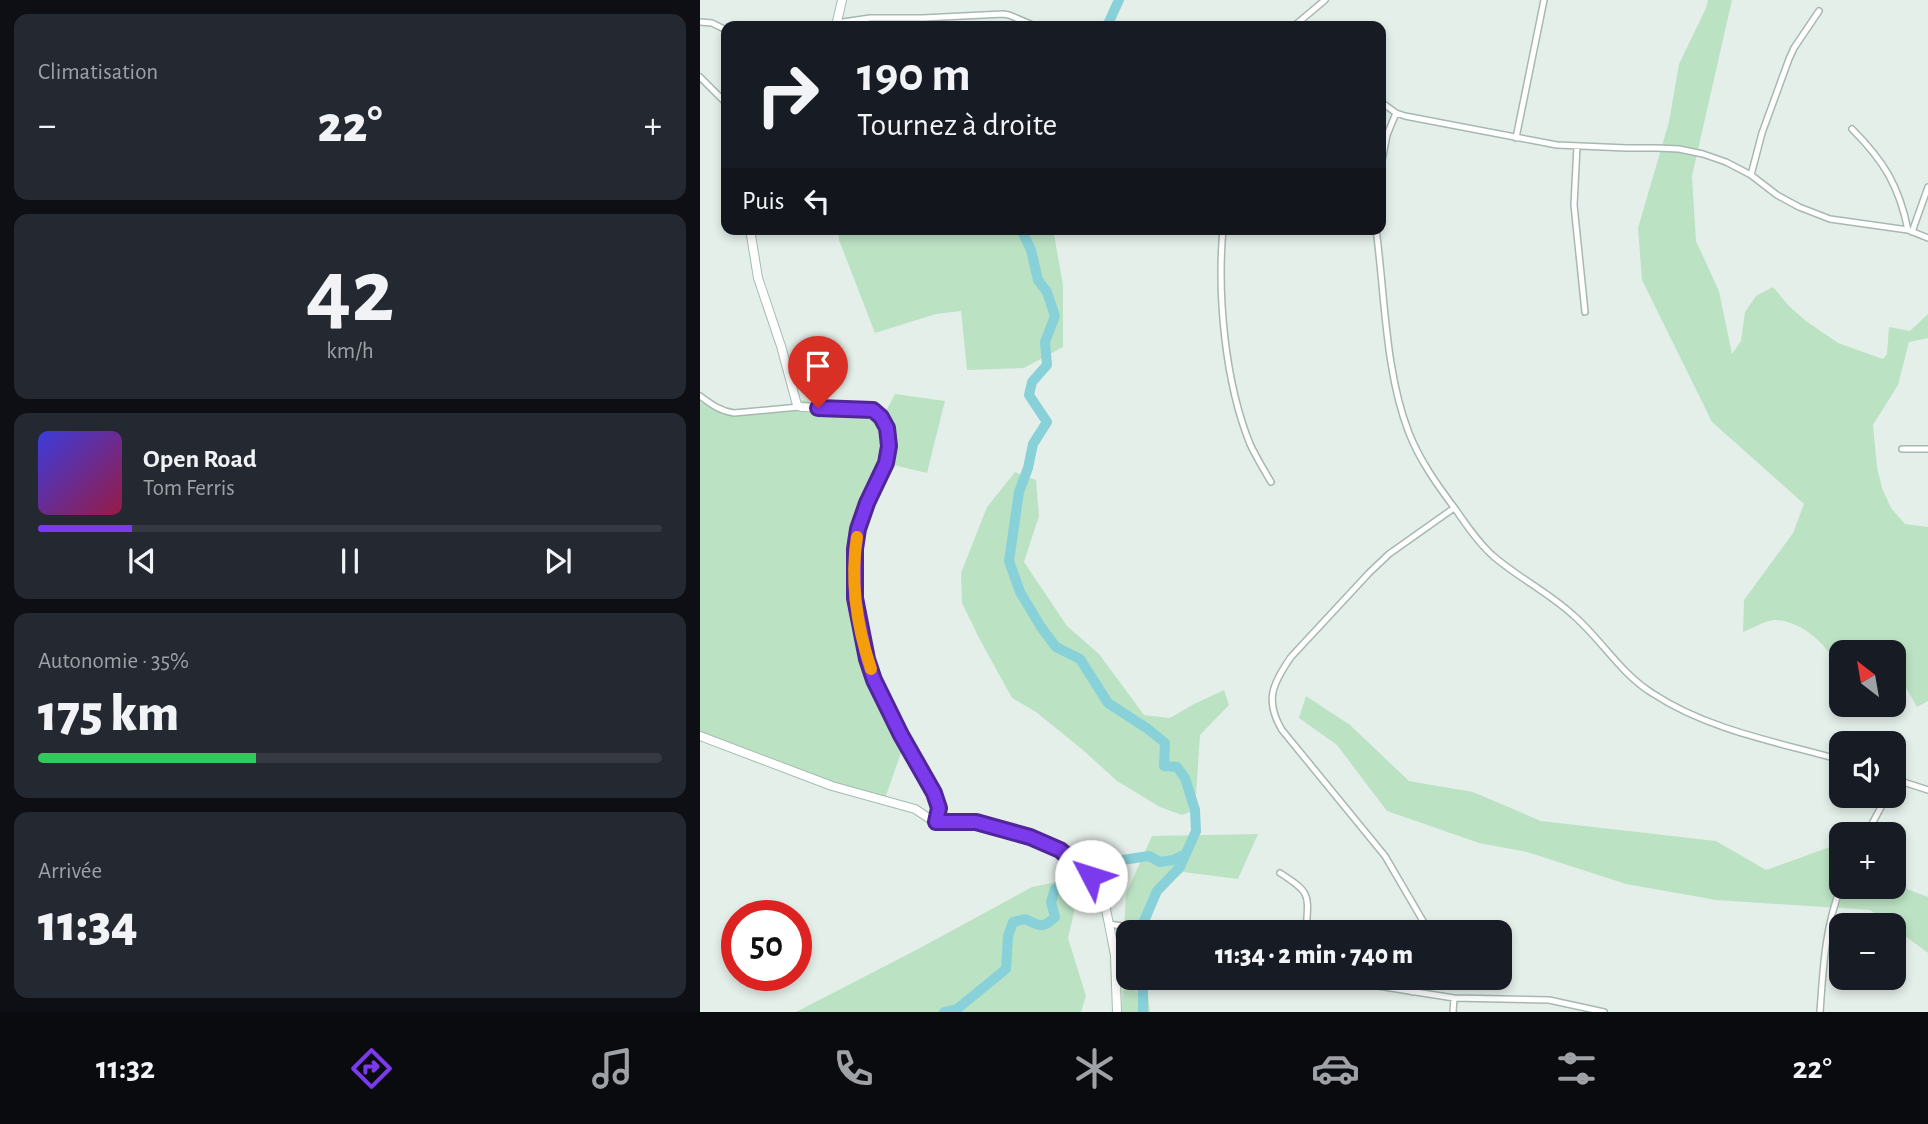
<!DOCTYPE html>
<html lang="fr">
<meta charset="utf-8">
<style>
:root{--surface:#171b24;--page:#242831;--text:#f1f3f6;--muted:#9ea1a6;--line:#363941;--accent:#7c3aed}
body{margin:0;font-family:"Alegreya Sans",sans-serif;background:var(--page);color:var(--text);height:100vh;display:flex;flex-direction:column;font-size:26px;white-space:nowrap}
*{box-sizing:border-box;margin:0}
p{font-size:23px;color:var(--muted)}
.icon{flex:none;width:38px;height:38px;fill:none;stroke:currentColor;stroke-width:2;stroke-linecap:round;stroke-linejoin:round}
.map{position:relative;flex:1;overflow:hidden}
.drawer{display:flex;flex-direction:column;gap:14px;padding:14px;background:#0d0f14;width:700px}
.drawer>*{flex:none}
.hud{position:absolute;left:21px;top:21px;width:665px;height:214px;border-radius:14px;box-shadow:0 4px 10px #0003;background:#171b24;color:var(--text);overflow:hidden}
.needle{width:46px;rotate:329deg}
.buttons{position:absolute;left:1129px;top:640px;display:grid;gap:14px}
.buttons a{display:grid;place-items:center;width:77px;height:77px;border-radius:14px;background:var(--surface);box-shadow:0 4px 10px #0003;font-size:35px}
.speed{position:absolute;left:21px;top:900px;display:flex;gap:14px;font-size:35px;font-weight:700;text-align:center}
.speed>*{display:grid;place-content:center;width:91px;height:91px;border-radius:50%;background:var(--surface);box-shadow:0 4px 10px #0003;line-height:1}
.speed .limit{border:10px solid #d22;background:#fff;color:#111}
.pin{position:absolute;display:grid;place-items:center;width:60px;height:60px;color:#fff;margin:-72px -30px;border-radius:50% 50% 50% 0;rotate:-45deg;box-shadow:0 0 7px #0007}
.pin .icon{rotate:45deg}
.me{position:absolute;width:77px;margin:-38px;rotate:310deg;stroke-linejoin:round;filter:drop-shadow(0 0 5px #0008)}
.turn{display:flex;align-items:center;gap:24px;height:147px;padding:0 21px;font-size:32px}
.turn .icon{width:91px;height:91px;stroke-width:2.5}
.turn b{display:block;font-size:49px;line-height:60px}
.then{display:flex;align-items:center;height:66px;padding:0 21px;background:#0003;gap:14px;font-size:26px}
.big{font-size:52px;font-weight:800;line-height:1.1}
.drawer .card{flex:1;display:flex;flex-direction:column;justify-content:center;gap:10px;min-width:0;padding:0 24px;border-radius:14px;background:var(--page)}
.drawer .dial{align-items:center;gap:0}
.dial b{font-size:91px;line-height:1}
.song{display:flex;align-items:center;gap:21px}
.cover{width:84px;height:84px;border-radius:10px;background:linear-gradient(135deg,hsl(240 70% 55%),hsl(340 70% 35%))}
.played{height:7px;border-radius:4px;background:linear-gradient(90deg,var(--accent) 15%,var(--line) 15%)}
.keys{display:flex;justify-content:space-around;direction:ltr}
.heat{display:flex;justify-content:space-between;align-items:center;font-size:38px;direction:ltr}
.charge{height:10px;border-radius:5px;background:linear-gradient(90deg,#34c759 35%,var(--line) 0)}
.trip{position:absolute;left:416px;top:920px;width:396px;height:70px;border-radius:14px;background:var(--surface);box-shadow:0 4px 10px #0003;font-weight:800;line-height:70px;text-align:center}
.dock{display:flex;height:112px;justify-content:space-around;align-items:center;background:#090b0e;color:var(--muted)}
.dock .icon{width:49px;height:49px}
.dock .selected{color:var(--accent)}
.dock b{font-size:32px;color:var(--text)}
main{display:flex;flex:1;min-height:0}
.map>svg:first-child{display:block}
.green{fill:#bce2c4}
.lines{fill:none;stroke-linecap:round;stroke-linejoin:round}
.river{stroke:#88d1d9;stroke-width:10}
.street-casing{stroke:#a6b8b1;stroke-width:8}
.secondary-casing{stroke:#a2bcb1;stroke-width:10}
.street{stroke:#fff;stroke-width:5}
.secondary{stroke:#fff;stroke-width:8}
.route-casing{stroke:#51269a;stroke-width:18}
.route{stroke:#7c3aed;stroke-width:12}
.slow{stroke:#f59e0b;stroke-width:12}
</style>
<main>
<section class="drawer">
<div class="card"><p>Climatisation</p>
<div class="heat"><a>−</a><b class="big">22°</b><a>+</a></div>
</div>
<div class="card dial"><b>42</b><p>km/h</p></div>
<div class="card">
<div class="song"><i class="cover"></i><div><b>Open Road</b><p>Tom Ferris</p></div></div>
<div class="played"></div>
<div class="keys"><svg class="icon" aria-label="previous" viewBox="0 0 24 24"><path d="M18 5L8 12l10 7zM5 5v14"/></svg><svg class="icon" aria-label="pause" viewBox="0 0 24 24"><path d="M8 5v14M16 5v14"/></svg><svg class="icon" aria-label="next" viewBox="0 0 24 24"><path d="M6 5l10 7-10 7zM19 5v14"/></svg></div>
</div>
<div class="card"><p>Autonomie · 35%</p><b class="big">175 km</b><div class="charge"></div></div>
<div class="card"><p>Arrivée</p><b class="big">11:34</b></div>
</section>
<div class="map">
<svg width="1228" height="1012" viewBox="0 0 1228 1012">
<rect width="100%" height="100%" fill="#e5efea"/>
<!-- green -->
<path class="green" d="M 1008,0 L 1032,0 L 992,176 L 996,241 L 1019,291 L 1032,354 L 1041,341 L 1045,312 L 1056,296 L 1073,287 L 1089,306 L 1106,321 L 1138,343 L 1183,359 L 1187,354 L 1189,327 L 1210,331 L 1228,314 L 1228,338 L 1209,342 L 1198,385 L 1173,425 L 1177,467 L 1182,488 L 1191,508 L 1205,524 L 1228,527 L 1228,701 L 1217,707 L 1204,684 L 1194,684 L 1194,653 L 1141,653 L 1141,705 L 1154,705 L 1142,714 L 1130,673 L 1134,659 C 1121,640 1100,621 1075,620 C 1065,620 1052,629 1043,632 L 1044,600 L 1093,533 L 1104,504 L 1012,422 L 942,280 L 938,228 L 969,122 L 979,64 L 1006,8 Z
M 138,229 L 353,229 L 363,285 L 363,347 L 324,368 L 267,370 L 261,311 L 236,314 L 175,333 L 139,240 Z
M 195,394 L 245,401 L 227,473 L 197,466 L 186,457 L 159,517 L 155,590 L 174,673 L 206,739 L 184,801 L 136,792 L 0,740 L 0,402 L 17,410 L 33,411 L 99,404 L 103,400 C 123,409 145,402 166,405 C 175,407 176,411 187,409 Z
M 315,472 L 336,480 L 339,516 L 324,562 L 367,626 L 399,654 L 444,715 L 470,718 L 494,704 L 524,690 L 529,705 L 500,735 L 495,810 L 482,815 L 460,807 L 417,781 L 384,751 L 336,712 L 312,698 L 279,638 L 262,603 L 261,573 L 287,507 Z
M 606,696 L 650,725 L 709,781 L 773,792 L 841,821 L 1016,841 L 1066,870 L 1141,843 L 1141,887 L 1194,887 L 1194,884 L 1228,897 L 1228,953 L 1170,910 L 1016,900 L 926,884 L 827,852 L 779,843 L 687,811 L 637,745 L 599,718 Z
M 558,834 L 538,879 L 483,872 L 452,899 L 449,933 L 429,933 L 429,978 L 446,978 L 450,1012 L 422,1012 L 423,950 L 426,894 L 452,836 Z
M 370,879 L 378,895 L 368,938 L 386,996 L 381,1012 L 96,1012 L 220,948 L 332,887 Z"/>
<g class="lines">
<!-- river -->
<path class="river" d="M 407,26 L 419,0
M 321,229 L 331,250 L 338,280 L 347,292 L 355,316 L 345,342 L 347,365 L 332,382 L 329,395 L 347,422 L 333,444 L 328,468 L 319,492 L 309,561 L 320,592 L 341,627 L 356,647 L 380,659 L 408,703 L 448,729 L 465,743 L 464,766 L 477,767 L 485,778 L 495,810 L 496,831 L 480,867 L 457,891 L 444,921 L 442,933
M 244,1012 L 257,1009 L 306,969 L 308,936 L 313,922 L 325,919 C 339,926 343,929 355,917 L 351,902 L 355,889 L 374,878 L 381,872 L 409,862 L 449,856 L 460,862 L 473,860 L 486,854
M 443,1012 L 443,978"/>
<!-- street casing -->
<g class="street-casing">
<path id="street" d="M 0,22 L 12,23 L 26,30
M 136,23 L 170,18 L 223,18 L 303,14 L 309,15 L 335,26
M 594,26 L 625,0
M 0,77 L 26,103
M 681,102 L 696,113 L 705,116 L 857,145 L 927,148 L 957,148 L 979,149 L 1003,154 L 1026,162 L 1051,175 L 1077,195 L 1099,207 L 1130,219 L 1208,230 L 1228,238
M 1152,129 C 1184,161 1199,186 1208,230
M 816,138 L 844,0
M 877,146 L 874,205 L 885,312
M 681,166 L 687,135 L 696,113
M 1051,175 L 1062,133 L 1089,59 L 1094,48 L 1119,11
M 523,229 C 517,295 525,382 550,444 C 556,457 564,470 571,482
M 676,229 C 685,295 685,372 709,433 C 720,461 738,486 756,510 C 767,526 778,542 792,555 C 817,577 848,592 873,615 C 901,639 920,673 952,693 C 1008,730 1077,742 1141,760
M 1212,232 L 1228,187
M 0,396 C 11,404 20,411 34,413 L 99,407
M 1202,449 L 1228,449
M 1194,779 L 1228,790
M 1166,835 L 1187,796
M 580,873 C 613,894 608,895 606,933
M 409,924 L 435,928 L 479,933
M 724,933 L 723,921 L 685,856 L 582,730 C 564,700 573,683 591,657 L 669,573 L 689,554 L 754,508
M 643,978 L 678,986 L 754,998 L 849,1000 L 904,1012
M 712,992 L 716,978
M 753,1012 L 754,998
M 1120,1012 C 1123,970 1125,926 1141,887"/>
</g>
<!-- secondary casing -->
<g class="secondary-casing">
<path id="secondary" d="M 136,26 L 142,0
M 50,229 L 58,278 L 81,346 L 97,405 L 101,407 L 173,410 C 211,440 169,491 159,526 C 153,547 153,580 155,601 C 159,628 165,658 176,684 C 184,701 192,719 202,736 C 211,753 237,789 239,807 C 239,812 237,818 236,823
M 0,736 L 132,786 L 215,809 L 236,823 L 276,822 L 330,837 L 360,850 L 391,876 L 404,899 L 415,955 L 417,1012"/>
</g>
<!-- street -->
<use href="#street" class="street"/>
<!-- secondary -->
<use href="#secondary" class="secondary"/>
</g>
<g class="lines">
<!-- route casing -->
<g class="route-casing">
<path id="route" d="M 118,408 L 173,410 L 181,417 L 187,428 L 189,446 L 186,463 L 167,503 L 158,529 L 155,549 L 155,598 L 167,659 L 174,680 L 201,735 L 234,793 L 239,808 L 236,822 L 276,822 L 330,837 L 360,850 L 391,876"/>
</g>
<!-- route -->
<use href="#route" class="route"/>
<!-- slow -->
<path class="slow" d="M 157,537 C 150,581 157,627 171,669"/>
</g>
</svg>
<div class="buttons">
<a><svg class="needle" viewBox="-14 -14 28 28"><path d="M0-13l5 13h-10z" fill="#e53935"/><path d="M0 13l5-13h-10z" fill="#9ea1a6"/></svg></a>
<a><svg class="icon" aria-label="sound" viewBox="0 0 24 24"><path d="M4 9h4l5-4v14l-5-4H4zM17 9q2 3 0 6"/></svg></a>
<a>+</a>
<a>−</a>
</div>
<div class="speed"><div class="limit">50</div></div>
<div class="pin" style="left:118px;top:408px;background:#d93025"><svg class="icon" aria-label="arrive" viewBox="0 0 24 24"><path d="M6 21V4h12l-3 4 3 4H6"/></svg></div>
<svg class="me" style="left:391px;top:876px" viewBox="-20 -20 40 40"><circle r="19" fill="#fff"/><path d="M0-13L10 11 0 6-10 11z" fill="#7c3aed"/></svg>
<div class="trip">11:34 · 2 min · 740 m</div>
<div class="hud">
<div class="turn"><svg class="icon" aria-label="right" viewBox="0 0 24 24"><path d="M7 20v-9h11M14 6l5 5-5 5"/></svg><div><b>190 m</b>Tournez à droite</div></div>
<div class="then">Puis<svg class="icon" aria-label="left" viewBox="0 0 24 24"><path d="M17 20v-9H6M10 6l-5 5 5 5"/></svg></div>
</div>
</div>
</main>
<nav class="dock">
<b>11:32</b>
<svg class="icon selected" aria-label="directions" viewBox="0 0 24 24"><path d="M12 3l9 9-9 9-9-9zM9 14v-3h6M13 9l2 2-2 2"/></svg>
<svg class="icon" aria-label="music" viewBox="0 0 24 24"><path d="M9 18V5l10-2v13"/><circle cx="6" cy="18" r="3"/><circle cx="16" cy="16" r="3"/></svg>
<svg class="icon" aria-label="phone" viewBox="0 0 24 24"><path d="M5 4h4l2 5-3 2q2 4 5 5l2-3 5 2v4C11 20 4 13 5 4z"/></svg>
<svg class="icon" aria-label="climate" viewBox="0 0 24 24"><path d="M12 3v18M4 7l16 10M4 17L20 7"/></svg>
<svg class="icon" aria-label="car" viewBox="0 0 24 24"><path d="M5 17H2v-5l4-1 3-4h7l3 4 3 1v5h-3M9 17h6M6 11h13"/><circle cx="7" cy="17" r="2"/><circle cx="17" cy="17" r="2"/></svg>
<svg class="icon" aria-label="filters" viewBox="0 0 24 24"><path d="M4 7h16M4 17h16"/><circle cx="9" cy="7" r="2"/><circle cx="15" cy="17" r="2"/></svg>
<b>22°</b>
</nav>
